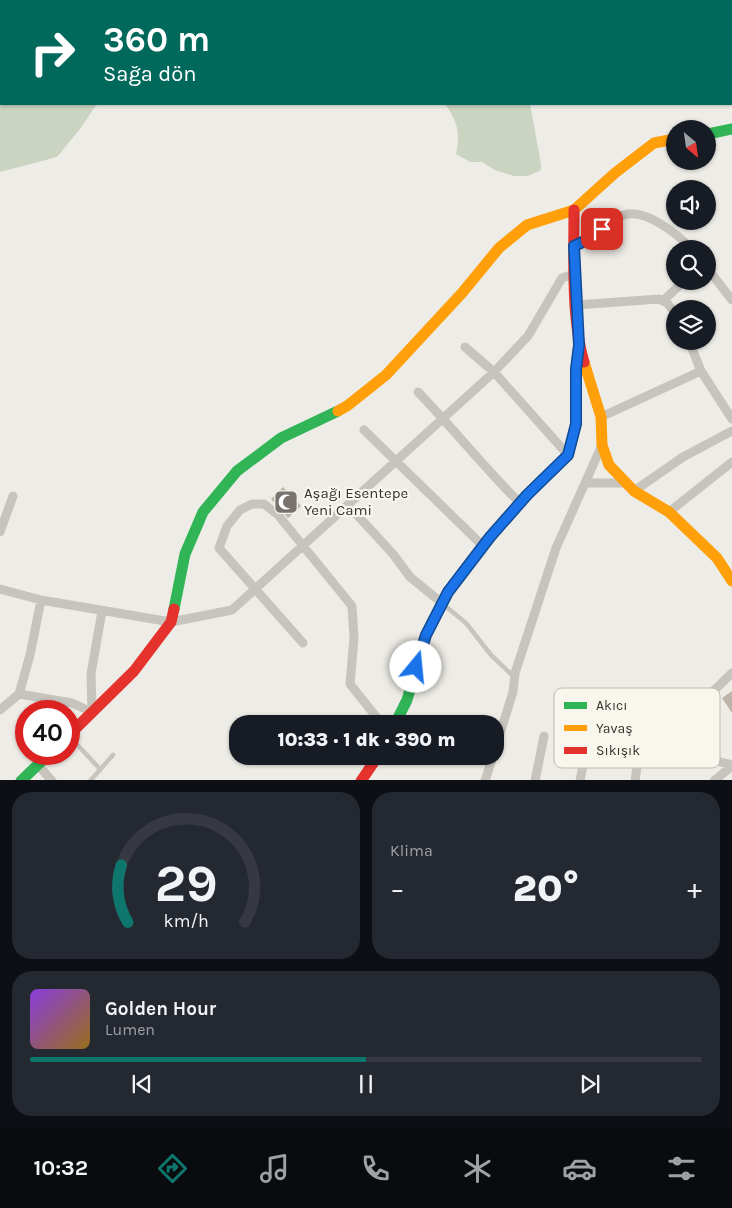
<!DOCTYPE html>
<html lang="tr">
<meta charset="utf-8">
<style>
:root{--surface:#171b24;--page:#242831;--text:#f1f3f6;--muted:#9ea1a6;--line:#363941;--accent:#0f766e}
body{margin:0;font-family:Karla,sans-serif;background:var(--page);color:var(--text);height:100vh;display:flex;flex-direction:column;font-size:19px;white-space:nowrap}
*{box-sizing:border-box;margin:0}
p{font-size:16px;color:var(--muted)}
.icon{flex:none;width:28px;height:28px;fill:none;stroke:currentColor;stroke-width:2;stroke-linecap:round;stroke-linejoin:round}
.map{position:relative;height:780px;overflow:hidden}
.sheet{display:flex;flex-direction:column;gap:12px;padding:12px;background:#0d0f14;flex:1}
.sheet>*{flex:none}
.hud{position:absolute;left:0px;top:0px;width:732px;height:105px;box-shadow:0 1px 4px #0004;background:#00695c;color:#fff;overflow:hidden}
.needle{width:32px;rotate:151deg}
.controls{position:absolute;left:666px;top:120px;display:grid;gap:10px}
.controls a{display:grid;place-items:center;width:50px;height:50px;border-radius:50%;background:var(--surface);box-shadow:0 1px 4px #0004;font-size:25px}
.speed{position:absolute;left:15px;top:700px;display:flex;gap:10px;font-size:25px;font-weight:700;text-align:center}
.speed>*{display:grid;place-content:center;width:65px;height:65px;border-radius:50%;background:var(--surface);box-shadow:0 1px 4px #0004;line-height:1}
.speed .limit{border:8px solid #d22;background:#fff;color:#111}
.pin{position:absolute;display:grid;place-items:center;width:42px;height:42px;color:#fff;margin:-21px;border-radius:10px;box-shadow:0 2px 8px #0006}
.me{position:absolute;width:55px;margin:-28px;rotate:17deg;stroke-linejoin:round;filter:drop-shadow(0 0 4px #0008)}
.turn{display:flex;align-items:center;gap:18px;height:105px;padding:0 20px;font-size:22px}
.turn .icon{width:65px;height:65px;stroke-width:2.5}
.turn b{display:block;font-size:35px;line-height:42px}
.big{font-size:38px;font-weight:800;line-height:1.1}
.sheet .tile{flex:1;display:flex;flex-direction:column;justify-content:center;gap:8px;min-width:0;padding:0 18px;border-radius:20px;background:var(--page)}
.sheet .dial{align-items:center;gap:0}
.dial svg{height:130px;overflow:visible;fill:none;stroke:var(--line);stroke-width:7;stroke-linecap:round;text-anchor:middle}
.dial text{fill:var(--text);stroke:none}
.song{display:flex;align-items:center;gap:15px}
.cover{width:60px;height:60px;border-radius:8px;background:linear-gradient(135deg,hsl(270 70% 55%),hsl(40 70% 35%))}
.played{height:5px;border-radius:2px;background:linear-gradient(90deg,var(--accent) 50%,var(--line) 50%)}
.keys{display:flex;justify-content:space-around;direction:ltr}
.heat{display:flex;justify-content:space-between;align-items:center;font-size:28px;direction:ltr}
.sheet .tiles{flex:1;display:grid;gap:12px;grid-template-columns:1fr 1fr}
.tile:last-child{grid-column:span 2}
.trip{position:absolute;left:229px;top:715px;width:275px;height:50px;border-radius:20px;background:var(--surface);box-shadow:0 1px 4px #0004;font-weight:800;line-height:50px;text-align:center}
.menu{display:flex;height:80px;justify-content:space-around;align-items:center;background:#090b0e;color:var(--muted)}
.menu .icon{width:35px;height:35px}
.menu .on{color:var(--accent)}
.menu b{font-size:22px;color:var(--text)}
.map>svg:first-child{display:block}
.green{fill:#cbd3c1}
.building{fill:#bfb4a9}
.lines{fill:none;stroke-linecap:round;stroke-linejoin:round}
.lane{stroke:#c7c4be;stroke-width:4.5}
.street{stroke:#c7c4be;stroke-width:9}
.fast{stroke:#30b455;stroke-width:11}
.slow{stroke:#ff9f0a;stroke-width:11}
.jam{stroke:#e5322d;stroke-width:11}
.route-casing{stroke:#114b97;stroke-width:12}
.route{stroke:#1a73e8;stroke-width:9}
.labels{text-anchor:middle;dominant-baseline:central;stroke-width:4.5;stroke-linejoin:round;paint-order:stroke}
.poi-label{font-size:15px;fill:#38322c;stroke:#f9f6ee;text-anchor:start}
.key{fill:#f9f6ee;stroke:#bfbbb4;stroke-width:1}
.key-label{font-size:14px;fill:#38322c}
</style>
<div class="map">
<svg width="732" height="781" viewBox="0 0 732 781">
<rect width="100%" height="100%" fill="#eeece6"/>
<!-- green -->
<path class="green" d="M 0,13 L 1,104 L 97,104 L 80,129 L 57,157 L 0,172 Z
M 445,104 L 530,104 L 541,164 L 541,170 L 528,176 L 514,176 L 495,170 L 482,162 L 470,162 L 456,154 C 461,134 457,120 445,104 Z"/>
<!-- building -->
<path class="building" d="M 283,487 L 301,506 L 288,518 L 271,499 Z
M 732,691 L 732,713 L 722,698 Z"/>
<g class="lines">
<!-- lane -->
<path class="lane" d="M 444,605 L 466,623 L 491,655 L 513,676
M 70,737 L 100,769
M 90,781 L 113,755"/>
<!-- street -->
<path class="street" d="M 574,246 C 584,242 592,237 601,230 C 608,225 615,217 624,215 C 645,208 678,234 691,249
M 708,269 L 732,300
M 663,301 L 684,281
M 576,305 L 659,299 L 667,303 L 675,313
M 689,341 L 701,371 L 732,419
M 465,347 L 494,372 L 568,455
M 418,392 C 453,428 484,468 520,503
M 601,417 L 701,371
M 364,430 L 483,546
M 585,483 L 627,483
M 634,491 L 683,457 L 732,431
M 348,505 L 393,554 L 410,577 L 442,603
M 669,512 L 732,462
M 0,532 L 13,496
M 0,589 L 41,600 L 171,622 L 232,610 L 494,372 L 528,336 L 562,278 L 574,274
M 303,643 L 219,548 L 227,526 L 240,510 L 252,504 L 264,504 L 278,515 L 352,606 L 354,638 L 350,684 L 382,724
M 732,673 C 713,692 687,710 698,740 C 705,760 713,760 732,765
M 19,694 L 72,703 L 92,712 L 91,674 L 102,611
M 0,710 L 19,694 L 30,655 L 41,600
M 495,749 L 513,692 L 515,673 L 556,548 L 602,445
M 38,765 L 52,781
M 485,781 L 493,756
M 535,781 L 544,736
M 580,781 L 594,707
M 635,781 L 641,736
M 714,781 L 732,766"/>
<!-- fast -->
<path class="fast" d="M 708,134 L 732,129
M 174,609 L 185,554 L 203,512 L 237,471 L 281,438 L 338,411
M 395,724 L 407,700 L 426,635 L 448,592 L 490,537 L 527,495 L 568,455 L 576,424 L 576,369 L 579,345
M 21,781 L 49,754"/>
<!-- slow -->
<path class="slow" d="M 730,0 L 732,2
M 584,362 L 601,417 L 602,445 L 609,465 L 634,491 L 669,512 L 717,558 L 732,581
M 338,411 L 347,406 L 386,375 L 462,293 L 499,248 L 527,225 L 574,210 L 615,173 L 654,143 L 675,139"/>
<!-- jam -->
<path class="jam" d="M 574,210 C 574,257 571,318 584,362
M 69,735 L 134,671 L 171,622 L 174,609
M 361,781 L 378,756"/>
</g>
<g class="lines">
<!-- route casing -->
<g class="route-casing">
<path id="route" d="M 416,667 L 426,635 L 448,592 L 490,537 L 527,495 L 568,455 L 576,424 L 576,369 L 579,345 L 574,246 L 587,240 L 602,229"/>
</g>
<!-- route -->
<use href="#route" class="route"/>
</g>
<!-- icons -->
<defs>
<g id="mosque-square" transform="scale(1.25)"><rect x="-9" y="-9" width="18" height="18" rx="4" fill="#78736d" stroke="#f9f6ee"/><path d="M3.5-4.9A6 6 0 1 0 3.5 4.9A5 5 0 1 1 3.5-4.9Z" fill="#fff"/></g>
</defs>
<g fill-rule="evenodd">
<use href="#mosque-square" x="286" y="502"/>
</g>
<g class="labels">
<!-- poi labels -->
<g class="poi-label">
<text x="304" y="493">Aşağı Esentepe<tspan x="304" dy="17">Yeni Cami</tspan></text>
</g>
</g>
<!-- legend -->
<rect x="554" y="688" width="166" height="80" rx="8" class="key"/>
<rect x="564" y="702" width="23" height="7" fill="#30b455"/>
<rect x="564" y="725" width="23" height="6" fill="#ff9f0a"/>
<rect x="564" y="747" width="23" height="7" fill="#e5322d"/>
<g class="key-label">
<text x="596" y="710">Akıcı</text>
<text x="596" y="733">Yavaş</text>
<text x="596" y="755">Sıkışık</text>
</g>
</svg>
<div class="controls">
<a><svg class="needle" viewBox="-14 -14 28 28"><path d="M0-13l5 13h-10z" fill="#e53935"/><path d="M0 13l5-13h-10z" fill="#9ea1a6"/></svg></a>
<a><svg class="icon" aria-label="sound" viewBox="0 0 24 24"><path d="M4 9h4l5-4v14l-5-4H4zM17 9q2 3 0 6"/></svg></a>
<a><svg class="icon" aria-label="search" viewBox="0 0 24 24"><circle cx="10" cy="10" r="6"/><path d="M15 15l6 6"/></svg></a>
<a><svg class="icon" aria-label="layers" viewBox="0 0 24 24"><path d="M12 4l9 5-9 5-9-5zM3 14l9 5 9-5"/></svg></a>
</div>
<div class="speed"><div class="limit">40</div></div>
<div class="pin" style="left:602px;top:229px;background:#d93025"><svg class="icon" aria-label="arrive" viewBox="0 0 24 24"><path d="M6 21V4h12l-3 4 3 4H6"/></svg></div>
<svg class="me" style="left:416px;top:667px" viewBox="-20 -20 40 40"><circle r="19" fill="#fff"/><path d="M0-13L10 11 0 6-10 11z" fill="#1a73e8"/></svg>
<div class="trip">10:33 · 1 dk · 390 m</div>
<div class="hud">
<div class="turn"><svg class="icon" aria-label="right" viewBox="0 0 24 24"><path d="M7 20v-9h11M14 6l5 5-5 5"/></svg><div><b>360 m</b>Sağa dön</div></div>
</div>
</div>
<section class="sheet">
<div class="tiles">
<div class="tile dial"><svg viewBox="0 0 100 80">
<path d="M14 69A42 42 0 1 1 86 69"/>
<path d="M14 69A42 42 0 0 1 10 34" stroke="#0f766e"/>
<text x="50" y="56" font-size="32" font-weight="700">29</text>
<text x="50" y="72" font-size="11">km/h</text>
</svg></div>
<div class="tile"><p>Klima</p>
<div class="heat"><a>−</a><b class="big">20°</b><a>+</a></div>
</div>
<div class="tile">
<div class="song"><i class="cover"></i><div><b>Golden Hour</b><p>Lumen</p></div></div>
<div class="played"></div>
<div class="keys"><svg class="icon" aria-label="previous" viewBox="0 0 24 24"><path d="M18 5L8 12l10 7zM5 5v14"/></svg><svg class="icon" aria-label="pause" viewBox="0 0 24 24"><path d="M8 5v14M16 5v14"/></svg><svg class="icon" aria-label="next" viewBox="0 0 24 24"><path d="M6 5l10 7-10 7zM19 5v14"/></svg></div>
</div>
</div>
</section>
<nav class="menu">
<b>10:32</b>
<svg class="icon on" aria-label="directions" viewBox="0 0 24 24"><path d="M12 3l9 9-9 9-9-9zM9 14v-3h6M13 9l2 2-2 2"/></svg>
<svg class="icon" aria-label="music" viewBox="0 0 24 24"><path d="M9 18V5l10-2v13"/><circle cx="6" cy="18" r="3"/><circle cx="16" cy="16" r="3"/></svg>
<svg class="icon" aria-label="phone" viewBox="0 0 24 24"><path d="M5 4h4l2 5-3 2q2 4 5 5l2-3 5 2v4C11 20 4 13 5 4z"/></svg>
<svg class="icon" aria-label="climate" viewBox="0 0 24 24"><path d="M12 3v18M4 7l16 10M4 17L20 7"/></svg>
<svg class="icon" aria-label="car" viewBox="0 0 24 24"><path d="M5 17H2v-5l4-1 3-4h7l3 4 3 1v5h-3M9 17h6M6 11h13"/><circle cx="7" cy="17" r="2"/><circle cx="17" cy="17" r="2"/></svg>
<svg class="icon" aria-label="filters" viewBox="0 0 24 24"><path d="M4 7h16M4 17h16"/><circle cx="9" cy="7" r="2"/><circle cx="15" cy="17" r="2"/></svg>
</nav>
